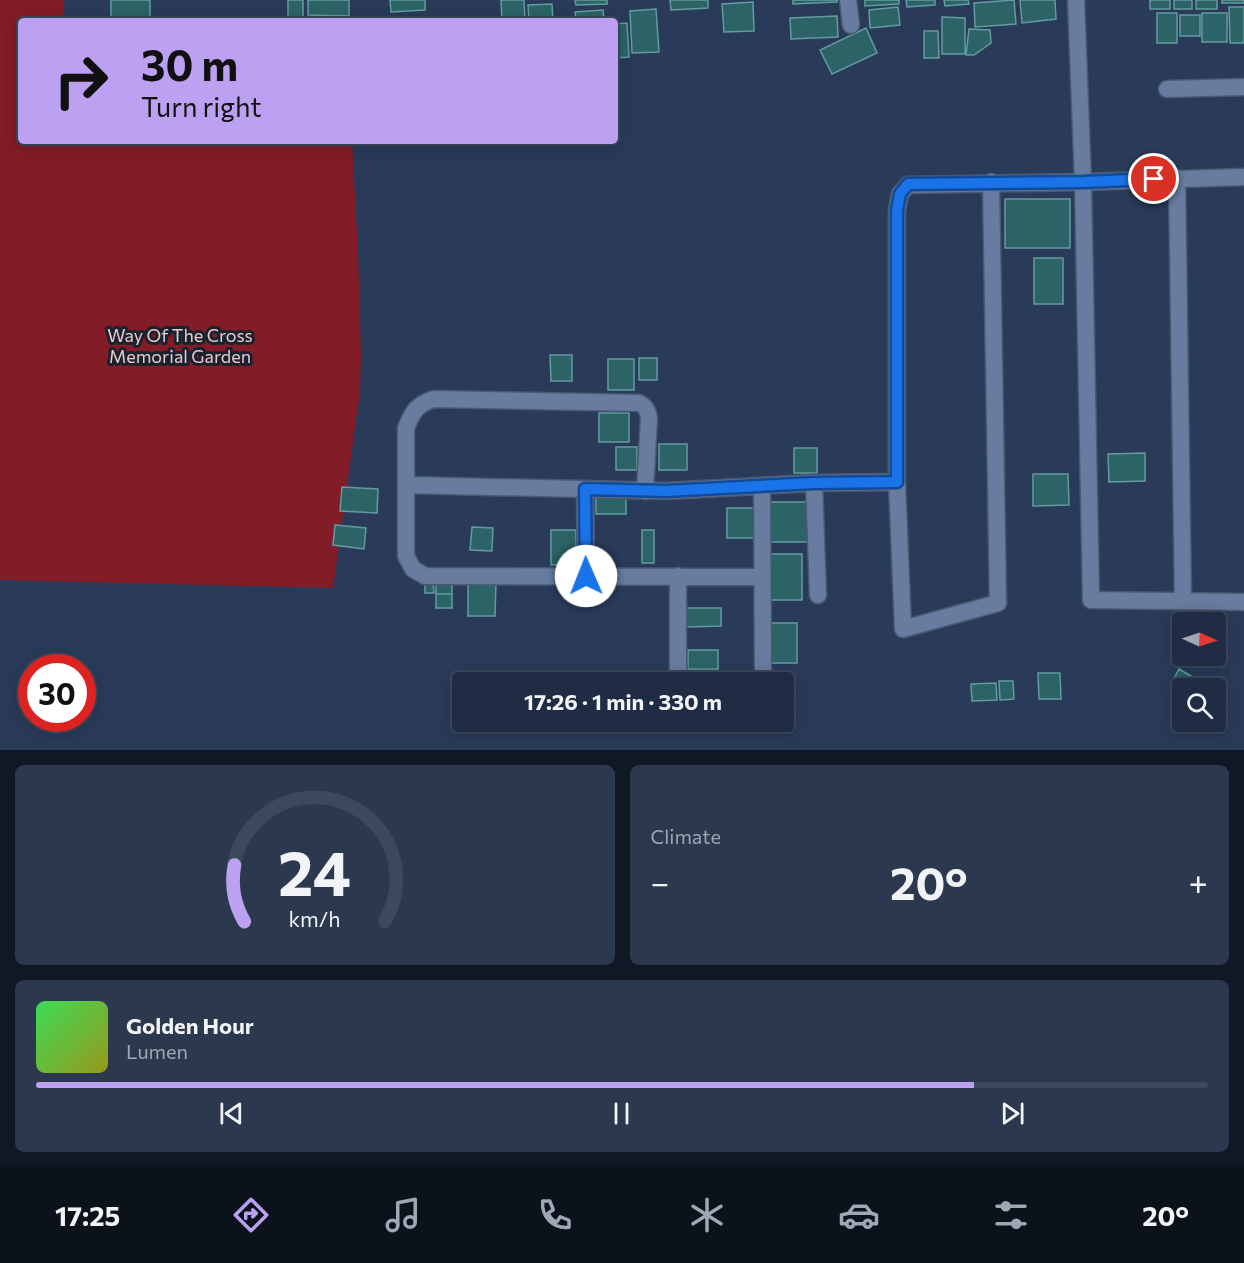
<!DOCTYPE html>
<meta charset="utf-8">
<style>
:root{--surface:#1f2c43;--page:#2c384e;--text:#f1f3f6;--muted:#a1a7b2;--line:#3c485c;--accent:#bca0f2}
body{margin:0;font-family:Commissioner,sans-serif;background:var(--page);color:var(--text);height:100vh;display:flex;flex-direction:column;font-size:22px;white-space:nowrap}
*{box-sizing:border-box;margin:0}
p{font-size:20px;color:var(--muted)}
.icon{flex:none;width:33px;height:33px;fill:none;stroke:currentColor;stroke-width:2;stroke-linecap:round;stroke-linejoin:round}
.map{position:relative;height:750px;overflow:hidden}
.sheet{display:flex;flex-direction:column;gap:15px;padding:15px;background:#111825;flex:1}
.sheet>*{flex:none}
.banner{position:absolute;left:18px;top:18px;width:600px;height:126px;border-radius:6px;box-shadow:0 3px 15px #0003,0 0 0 2px var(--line);background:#bca0f2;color:#111;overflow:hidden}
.needle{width:39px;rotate:93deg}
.fabs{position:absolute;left:1172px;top:612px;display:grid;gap:12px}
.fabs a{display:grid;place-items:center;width:54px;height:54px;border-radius:6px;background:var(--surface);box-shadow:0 3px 15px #0003,0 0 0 2px var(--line);font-size:30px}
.speed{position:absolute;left:18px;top:654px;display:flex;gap:12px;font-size:30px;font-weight:700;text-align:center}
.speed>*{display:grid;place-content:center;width:78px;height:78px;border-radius:50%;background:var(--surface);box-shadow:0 3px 15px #0003,0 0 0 2px var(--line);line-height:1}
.speed .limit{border:9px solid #d22;background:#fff;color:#111}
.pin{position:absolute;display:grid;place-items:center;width:51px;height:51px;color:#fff;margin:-26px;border:3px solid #fff;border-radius:50%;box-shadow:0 2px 6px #0007}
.me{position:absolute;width:66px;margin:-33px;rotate:359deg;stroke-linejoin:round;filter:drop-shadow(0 0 4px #0008)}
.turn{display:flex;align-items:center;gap:21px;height:126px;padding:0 24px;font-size:27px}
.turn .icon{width:78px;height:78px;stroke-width:2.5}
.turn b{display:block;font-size:42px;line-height:51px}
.big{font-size:45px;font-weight:700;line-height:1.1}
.sheet .card{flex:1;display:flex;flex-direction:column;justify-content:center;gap:9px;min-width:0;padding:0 21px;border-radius:9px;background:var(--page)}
.sheet .dial{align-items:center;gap:0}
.dial svg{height:156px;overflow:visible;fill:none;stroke:var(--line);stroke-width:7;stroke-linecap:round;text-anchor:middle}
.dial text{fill:var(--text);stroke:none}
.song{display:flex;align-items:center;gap:18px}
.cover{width:72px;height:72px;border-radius:9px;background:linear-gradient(135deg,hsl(130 70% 55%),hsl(60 70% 35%))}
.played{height:6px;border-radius:3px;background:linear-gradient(90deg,var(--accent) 80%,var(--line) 80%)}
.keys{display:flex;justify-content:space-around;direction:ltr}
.heat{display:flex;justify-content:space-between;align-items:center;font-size:33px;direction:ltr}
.sheet .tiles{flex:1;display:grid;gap:15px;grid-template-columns:1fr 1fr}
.card:last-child{grid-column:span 2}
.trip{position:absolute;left:452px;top:672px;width:342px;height:60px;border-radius:6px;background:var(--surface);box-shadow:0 3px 15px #0003,0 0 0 2px var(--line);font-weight:700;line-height:60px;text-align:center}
.dock{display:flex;height:96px;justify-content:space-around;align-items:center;background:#0c121b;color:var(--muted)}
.dock .icon{width:42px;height:42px}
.dock .selected{color:var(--accent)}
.dock b{font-size:27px;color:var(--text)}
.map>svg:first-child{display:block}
.green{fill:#821c26}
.building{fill:#2b6366;stroke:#649b9f;stroke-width:1.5}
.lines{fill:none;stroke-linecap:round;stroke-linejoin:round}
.street-casing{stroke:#4a5770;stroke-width:19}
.street{stroke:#677c9e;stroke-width:16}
.route-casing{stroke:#114b97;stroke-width:15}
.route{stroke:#1a73e8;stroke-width:10}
.labels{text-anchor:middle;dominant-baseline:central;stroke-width:6;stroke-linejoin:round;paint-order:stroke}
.park-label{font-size:18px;fill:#ebc9c8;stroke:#1a2230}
</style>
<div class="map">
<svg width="1244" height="750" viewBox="0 0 1244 750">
<rect width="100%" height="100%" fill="#293b59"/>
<!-- green -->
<path class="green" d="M 0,0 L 64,0 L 62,21 L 21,21 L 21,141 L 352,141 L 358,252 L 361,356 L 360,391 L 333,588 L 0,580 Z"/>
<!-- building -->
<path class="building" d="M 111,0 L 150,0 L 150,21 L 111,21 Z
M 288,0 L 303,0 L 303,21 L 288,21 Z
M 308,0 L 349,0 L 349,16 L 308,15 Z
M 390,0 L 425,0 L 425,10 L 391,12 Z
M 501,0 L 524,0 L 525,21 L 502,21 Z
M 575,0 L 607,0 L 607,4 L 576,5 Z
M 670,0 L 708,0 L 708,8 L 671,10 Z
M 793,0 L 837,0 L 837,2 L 793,4 Z
M 865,0 L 899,0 L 899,4 L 865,6 Z
M 906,0 L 935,0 L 935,5 L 907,7 Z
M 944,0 L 968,0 L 969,4 L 945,6 Z
M 1014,0 L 1016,24 L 975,27 L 974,3 Z
M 1020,0 L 1055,0 L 1056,19 L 1022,23 Z
M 1150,0 L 1170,0 L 1170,9 L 1150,9 Z
M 1174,0 L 1192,0 L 1192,9 L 1174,9 Z
M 1196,0 L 1217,0 L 1217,9 L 1196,9 Z
M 1222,0 L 1244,0 L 1244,3 L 1222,3 Z
M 753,2 L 754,31 L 724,32 L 722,4 Z
M 552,4 L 553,21 L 529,21 L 528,5 Z
M 898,7 L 900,25 L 870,28 L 869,10 Z
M 1229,7 L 1244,7 L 1244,43 L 1230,43 Z
M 656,9 L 659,52 L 632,53 L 630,11 Z
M 603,10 L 604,21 L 576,21 L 575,12 Z
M 1157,13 L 1177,13 L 1177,43 L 1157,43 Z
M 1202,13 L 1227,13 L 1227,42 L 1202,42 Z
M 1180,15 L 1200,15 L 1200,36 L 1180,36 Z
M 837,16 L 838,37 L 791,39 L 790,18 Z
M 457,17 L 457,21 L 419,21 L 419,19 Z
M 942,17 L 965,18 L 965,54 L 942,54 Z
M 627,23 L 629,57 L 615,58 L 615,24 Z
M 866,28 L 877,53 L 832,74 L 820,50 Z
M 969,29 L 990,30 L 991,43 L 974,55 L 966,55 Z
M 924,31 L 938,31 L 939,58 L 924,58 Z
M 1005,199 L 1070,199 L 1070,248 L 1005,248 Z
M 1034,258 L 1063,258 L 1063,304 L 1034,304 Z
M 550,355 L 572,355 L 572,381 L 551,381 Z
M 639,358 L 657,358 L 657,380 L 639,380 Z
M 608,359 L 634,359 L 634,390 L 608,390 Z
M 599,413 L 629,413 L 629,442 L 599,442 Z
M 659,444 L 687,444 L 687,470 L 659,470 Z
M 616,447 L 637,447 L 637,470 L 616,470 Z
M 794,448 L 817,448 L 817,473 L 794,473 Z
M 1145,453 L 1145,481 L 1109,482 L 1108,454 Z
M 1033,474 L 1068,474 L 1069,505 L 1033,506 Z
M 342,487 L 378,489 L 377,513 L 340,511 Z
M 596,495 L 626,495 L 626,514 L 596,514 Z
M 767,502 L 811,502 L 810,542 L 767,542 Z
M 727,508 L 754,508 L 755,538 L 727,538 Z
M 335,525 L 366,528 L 364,549 L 333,545 Z
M 472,527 L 493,528 L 492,551 L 470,550 Z
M 551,530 L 576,530 L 576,565 L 551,565 Z
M 642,530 L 654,530 L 654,563 L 642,563 Z
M 771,554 L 802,554 L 802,600 L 771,600 Z
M 452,580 L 452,594 L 436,594 L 436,581 Z
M 425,582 L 433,582 L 434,593 L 425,593 Z
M 468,582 L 496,582 L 495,616 L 468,616 Z
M 436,594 L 452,594 L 452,608 L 436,608 Z
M 686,608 L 721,608 L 721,626 L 686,627 Z
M 771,623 L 797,623 L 797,663 L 771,663 Z
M 688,650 L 718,650 L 718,669 L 688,669 Z
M 1179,669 L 1196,679 L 1191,688 L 1182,688 L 1172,682 Z
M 1038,673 L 1060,673 L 1061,699 L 1039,699 Z
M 685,674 L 704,674 L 704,682 L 685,682 Z
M 653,679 L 670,679 L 670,682 L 653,682 Z
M 999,681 L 1013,681 L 1014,699 L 1000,700 Z
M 996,683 L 997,700 L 972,701 L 971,684 Z"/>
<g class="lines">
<!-- street casing -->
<g class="street-casing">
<path id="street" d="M 848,0 L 851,25
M 1076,0 L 1083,182 L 1091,600 L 1244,602
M 1167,89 L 1244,87
M 1177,178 L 1183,601
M 991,182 L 998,603 L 903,629 L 897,482 L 897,210 L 900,194 L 908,185 L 1083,182 L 1244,177
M 814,483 L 818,595
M 406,485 L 666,491 L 814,483 L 897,482
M 762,486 L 763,669
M 585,489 L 586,576
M 645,491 L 649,418 C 648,411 646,406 639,403 L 434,399 C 416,405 413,411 406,428 L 406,556 L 413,569 L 425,576 L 762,577
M 678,576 L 678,673"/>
</g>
<!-- street -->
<use href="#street" class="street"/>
</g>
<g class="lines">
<!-- route casing -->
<g class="route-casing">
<path id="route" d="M 586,576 L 585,489 L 666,491 L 814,483 L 897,482 L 897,210 L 900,194 L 908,184 L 1083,182 L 1154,179"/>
</g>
<!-- route -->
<use href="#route" class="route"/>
</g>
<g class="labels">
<!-- park labels -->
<g class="park-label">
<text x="180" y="335">Way Of The Cross<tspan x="180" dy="21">Memorial Garden</tspan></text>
</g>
</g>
</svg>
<div class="fabs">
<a><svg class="needle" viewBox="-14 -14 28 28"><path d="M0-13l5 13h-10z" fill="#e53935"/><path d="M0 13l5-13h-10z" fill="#a1a7b2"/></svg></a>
<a><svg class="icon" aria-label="search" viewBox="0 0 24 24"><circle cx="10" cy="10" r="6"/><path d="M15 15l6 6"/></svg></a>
</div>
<div class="speed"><div class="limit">30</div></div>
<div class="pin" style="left:1154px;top:179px;background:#d93025"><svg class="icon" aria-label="arrive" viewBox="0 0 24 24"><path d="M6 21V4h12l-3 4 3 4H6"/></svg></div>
<svg class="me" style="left:586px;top:576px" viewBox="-20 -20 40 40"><circle r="19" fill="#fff"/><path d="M0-13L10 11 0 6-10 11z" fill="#1a73e8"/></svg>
<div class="trip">17:26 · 1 min · 330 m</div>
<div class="banner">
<div class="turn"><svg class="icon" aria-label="right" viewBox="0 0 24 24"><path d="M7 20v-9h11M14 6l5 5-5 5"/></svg><div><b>30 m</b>Turn right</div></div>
</div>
</div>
<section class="sheet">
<div class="tiles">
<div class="card dial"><svg viewBox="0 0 100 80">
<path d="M14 69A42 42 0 1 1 86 69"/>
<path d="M14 69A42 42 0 0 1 9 40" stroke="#bca0f2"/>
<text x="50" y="56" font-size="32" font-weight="700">24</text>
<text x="50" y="72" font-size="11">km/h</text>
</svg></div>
<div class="card"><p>Climate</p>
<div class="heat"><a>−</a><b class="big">20°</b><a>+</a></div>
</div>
<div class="card">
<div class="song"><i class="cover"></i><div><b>Golden Hour</b><p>Lumen</p></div></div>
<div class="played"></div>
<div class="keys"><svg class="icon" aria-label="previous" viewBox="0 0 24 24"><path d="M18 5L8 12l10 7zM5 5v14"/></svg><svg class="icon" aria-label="pause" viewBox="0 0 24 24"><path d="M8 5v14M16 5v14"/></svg><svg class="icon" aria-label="next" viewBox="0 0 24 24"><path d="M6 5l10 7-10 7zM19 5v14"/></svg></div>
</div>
</div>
</section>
<nav class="dock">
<b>17:25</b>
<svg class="icon selected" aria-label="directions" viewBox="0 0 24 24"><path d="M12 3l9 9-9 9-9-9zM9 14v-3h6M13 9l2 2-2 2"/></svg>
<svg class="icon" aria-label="music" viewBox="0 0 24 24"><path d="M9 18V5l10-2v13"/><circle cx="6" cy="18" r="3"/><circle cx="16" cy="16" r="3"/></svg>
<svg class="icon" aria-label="phone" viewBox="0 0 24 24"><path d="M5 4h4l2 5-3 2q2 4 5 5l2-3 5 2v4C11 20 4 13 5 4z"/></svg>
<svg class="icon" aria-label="climate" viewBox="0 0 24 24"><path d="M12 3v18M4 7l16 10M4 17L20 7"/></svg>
<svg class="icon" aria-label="car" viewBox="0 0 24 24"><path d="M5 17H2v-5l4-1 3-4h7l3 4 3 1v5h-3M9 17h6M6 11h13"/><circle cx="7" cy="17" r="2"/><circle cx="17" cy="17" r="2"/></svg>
<svg class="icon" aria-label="filters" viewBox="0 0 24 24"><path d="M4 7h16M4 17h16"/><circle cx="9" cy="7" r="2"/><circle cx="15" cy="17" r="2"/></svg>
<b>20°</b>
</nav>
